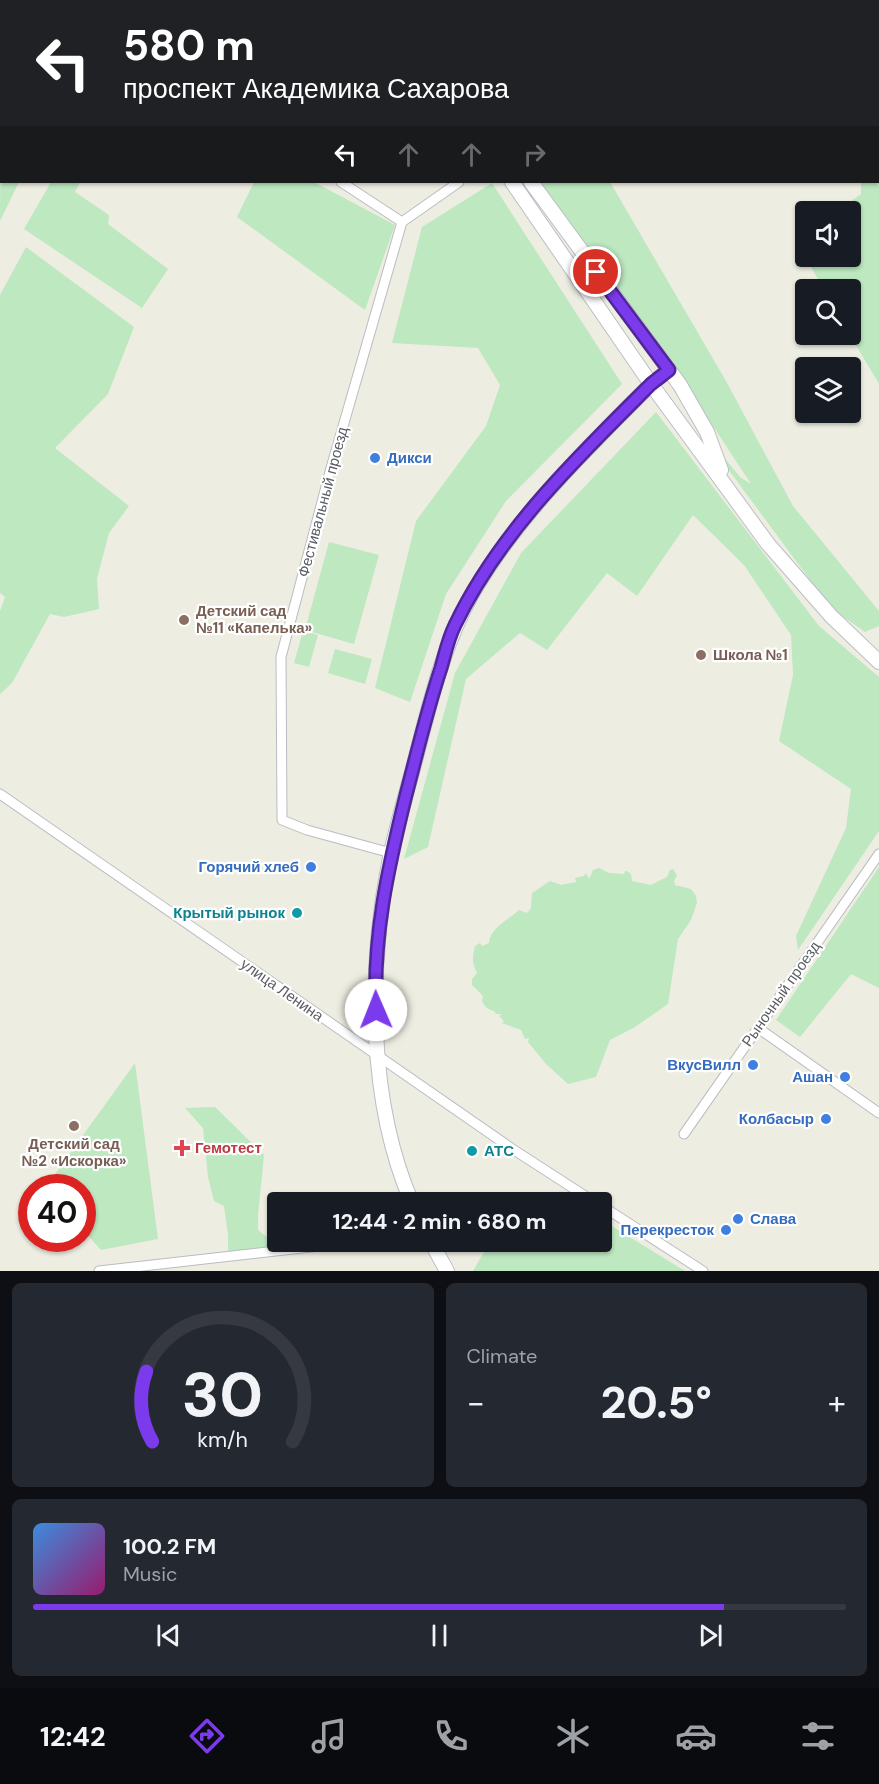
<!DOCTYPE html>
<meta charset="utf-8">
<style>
:root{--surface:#171b24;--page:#242831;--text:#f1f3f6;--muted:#9ea1a6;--line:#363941;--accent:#7c3aed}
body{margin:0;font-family:"DM Sans",sans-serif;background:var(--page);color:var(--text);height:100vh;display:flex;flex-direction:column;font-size:22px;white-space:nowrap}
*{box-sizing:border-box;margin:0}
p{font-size:20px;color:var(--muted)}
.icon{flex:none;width:33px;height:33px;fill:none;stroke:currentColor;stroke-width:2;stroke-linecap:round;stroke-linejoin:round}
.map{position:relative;height:1271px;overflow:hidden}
.side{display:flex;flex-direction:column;gap:12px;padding:12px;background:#0d0f14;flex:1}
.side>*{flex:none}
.hud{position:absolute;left:0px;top:0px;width:879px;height:183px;box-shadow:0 2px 4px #0004;background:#202124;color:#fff;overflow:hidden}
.tools{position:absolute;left:795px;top:201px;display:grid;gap:12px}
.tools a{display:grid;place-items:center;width:66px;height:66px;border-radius:6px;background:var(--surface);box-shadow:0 2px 4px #0004;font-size:30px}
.speed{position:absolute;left:18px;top:1174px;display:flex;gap:12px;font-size:30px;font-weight:700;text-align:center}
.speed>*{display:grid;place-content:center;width:78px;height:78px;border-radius:50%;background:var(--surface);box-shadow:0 2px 4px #0004;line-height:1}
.speed .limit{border:9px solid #d22;background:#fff;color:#111}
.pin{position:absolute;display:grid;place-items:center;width:51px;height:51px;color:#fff;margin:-26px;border:3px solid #fff;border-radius:50%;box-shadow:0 2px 6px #0007}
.me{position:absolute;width:66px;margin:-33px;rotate:359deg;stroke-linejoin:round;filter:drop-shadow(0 0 4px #0008)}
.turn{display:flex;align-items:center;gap:21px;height:126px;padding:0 24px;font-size:27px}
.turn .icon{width:78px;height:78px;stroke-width:2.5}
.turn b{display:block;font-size:42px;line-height:51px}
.lanes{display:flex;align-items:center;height:57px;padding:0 24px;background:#0003;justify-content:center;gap:30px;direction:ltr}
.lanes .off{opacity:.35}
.big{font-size:45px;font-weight:700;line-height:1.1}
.side .tile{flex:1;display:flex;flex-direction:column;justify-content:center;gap:9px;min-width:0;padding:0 21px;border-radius:9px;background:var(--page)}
.side .dial{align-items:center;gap:0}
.dial svg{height:156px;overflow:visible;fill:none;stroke:var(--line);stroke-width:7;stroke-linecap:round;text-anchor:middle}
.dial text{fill:var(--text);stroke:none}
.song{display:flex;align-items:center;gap:18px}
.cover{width:72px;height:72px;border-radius:9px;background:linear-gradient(135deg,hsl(210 70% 55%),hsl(320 70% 35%))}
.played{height:6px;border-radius:3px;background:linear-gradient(90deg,var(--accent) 85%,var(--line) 85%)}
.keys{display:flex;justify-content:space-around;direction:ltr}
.heat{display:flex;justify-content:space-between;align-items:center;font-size:33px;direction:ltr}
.side .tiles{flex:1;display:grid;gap:12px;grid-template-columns:1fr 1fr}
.tile:last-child{grid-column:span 2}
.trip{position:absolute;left:267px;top:1192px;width:345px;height:60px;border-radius:6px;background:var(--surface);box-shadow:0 2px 4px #0004;font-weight:700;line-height:60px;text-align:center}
.tab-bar{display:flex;height:96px;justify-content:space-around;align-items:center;background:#090b0e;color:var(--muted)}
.tab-bar .icon{width:42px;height:42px}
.tab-bar .on{color:var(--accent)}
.tab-bar b{font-size:27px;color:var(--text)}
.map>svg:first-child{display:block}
.green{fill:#bde8c0}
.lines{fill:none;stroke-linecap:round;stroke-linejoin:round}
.street-casing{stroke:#babcc2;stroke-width:11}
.secondary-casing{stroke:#bbbec5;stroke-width:16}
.street{stroke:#fff;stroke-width:9}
.secondary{stroke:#fff;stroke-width:14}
.route-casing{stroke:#51269a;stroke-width:15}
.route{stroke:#7c3aed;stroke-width:10}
.shop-dot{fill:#3f7fe0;stroke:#fff;stroke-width:2}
.education-dot{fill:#8d6e63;stroke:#fff;stroke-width:2}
.culture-dot{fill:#0f9aa8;stroke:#fff;stroke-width:2}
.health-dot{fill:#e0444e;stroke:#fff;stroke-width:2}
.labels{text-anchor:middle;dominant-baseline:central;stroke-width:4.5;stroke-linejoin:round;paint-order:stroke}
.shop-label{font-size:15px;font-weight:bold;fill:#366cbe;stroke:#fff;text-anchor:end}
.street-label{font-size:15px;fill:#5a5e64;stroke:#fff}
.education-label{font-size:15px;font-weight:bold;fill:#785e54;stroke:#fff;text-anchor:start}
.culture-label{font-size:15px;font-weight:bold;fill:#0d838f;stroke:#fff;text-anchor:end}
.health-label{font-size:15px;font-weight:bold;fill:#be3a42;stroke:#fff;text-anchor:start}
</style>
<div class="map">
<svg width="879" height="1271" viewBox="0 0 879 1271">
<rect width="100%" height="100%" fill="#eeede2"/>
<!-- green -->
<path class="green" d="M 632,0 L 879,0 L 879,384 L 850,335 L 850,290 L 824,289 L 796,242 L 805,235 L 806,256 L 850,256 L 850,212 L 838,211 L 861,194 L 861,182 L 878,182 L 878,2 Z
M 1,32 L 2,182 L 19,182 L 0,221 Z
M 51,182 L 80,182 L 75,192 L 109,215 L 108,224 L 168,269 L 142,308 L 24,229 Z
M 254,182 L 314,182 L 395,225 L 365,310 L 237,217 Z
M 538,182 L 610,182 L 726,381 L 793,506 L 879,611 L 879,626 L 865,632 L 838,613 L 813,584 L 728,469 L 722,460 L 722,455 L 740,477 L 751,484 L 713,426 Z
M 492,183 L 622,384 L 506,501 L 446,594 L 410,702 L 375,688 L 416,521 L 486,426 L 500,385 L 478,348 L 392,343 L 422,227 Z
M 26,247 L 134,327 L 108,394 L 55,448 L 129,506 L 109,533 L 97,579 L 99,609 L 64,617 L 50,614 L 12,683 L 0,694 L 0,611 L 5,597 L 0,593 L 0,295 Z
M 656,412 L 819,626 L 879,677 L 879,831 L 798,950 L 796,936 L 846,828 L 851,789 L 779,741 L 793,675 L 791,635 L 744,565 L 693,515 L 637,596 L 607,573 L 547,650 L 520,633 L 466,679 L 428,847 L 404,859 L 455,673 L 521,553 Z
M 329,542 L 379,555 L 354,644 L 305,630 Z
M 303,631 L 318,635 L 309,667 L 294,663 Z
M 335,649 L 372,659 L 365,684 L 328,673 Z
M 879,867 L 879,988 L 851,974 L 800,1037 L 776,1020 Z
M 599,868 L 609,873 L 624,874 L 625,871 L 627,871 L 631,874 L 632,881 L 651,885 L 667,877 L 670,870 L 673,869 L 677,875 L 674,881 L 675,885 L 691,889 L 696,896 L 697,903 L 691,920 L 678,939 L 668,1004 L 635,1027 L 610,1040 L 596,1077 L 568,1084 L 546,1064 L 528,1042 L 529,1038 L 525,1039 L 521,1030 L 502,1023 L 504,1021 L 499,1016 L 502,1014 L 496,1014 L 494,1011 C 487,1009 485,1007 482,1001 L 483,996 L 472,985 L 472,979 L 477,973 C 472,963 472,958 475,946 L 480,943 L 482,946 L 489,943 C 490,927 510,919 519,910 L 527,913 L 531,908 L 532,893 L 550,881 L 561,885 L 576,882 L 575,878 L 584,876 L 586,873 L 589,879 L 593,870 Z
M 135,1063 L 158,1239 L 101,1250 L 83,1230 L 82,1188 L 45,1188 Z
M 215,1107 L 264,1155 L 258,1215 L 258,1230 L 271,1240 L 269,1249 L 228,1252 L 228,1234 L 224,1206 L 214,1201 L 208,1177 L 203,1128 L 185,1108 Z
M 602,1220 L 685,1271 L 473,1271 L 485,1250 L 502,1242 L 602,1242 Z"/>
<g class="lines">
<!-- street casing -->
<g class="street-casing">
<path id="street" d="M 0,4 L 2,5
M 341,182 L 402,222
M 0,794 L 511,1148 L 596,1203
M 391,853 L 307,830 L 282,820 L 281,657 L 331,468 L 402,222 L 459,182
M 758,1028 L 879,1113
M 684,1134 L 879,854
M 602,1206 L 703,1271
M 99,1271 L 355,1242"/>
</g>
<!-- secondary casing -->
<g class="secondary-casing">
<path id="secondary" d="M 383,0 L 384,2
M 403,0 L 405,2
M 512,182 L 651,384 L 768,544 L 831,616 L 879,662
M 531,182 L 680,385 L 707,432 L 721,470
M 412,1203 C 368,1102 368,970 389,863 C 396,826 408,789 417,753 C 431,699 444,643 472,594 C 518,514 586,450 651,384 L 669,370
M 431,1242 L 447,1271"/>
</g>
<!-- street -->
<use href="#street" class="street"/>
<!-- secondary -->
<use href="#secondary" class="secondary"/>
</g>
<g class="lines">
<!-- route casing -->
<g class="route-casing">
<path id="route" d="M 376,1010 C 373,935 388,868 406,795 C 417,753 427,710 441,668 C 445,654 448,639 455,625 C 500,531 578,457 651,384 L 669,370 L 596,272"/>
</g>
<!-- route -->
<use href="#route" class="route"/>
</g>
<!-- markers -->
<g class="shop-dot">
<circle cx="375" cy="458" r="6"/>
<circle cx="311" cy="867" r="6"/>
<circle cx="753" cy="1065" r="6"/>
<circle cx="845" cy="1077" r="6"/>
<circle cx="826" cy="1119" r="6"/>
<circle cx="738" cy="1219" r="6"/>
<circle cx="726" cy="1230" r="6"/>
</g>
<g class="education-dot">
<circle cx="184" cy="620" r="6"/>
<circle cx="701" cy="655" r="6"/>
<circle cx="74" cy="1126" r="6"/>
</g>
<g class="culture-dot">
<circle cx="297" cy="913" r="6"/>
<circle cx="472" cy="1151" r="6"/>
</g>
<path class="health-dot" d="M179 1139h6v6h6v6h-6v6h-6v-6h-6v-6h6z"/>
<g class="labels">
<!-- shop labels -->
<g class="shop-label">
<text x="387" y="458" text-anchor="start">Дикси</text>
<text x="299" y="867">Горячий хлеб</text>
<text x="741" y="1065">ВкусВилл</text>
<text x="833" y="1077">Ашан</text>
<text x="814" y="1119">Колбасыр</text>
<text x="750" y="1219" text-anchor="start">Слава</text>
<text x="714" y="1230">Перекресток</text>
</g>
<!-- street labels -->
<g class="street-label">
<text transform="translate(323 502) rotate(-75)">Фестивальный проезд</text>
<text transform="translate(282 990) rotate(35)">улица Ленина</text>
<text transform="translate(781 994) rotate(-55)">Рыночный проезд</text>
</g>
<!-- education labels -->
<g class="education-label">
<text x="196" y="611">Детский сад<tspan x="196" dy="17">№11 «Капелька»</tspan></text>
<text x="713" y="655">Школа №1</text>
<text x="74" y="1144" text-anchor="middle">Детcкий сад<tspan x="74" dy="17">№2 «Искорка»</tspan></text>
</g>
<!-- culture labels -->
<g class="culture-label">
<text x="285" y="913">Крытый рынок</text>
<text x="484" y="1151" text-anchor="start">АТС</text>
</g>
<!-- health labels -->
<g class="health-label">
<text x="195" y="1148">Гемотест</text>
</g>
</g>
</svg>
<div class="tools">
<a><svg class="icon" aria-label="sound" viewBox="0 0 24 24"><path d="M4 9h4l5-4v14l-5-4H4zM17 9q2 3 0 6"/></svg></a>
<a><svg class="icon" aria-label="search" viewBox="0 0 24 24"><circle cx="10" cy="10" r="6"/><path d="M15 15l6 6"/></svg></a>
<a><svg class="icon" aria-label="layers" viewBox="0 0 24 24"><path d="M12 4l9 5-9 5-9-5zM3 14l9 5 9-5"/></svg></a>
</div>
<div class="speed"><div class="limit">40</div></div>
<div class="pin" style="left:596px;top:272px;background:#d93025"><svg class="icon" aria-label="arrive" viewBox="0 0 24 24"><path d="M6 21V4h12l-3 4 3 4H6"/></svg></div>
<svg class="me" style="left:376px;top:1010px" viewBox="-20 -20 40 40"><circle r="19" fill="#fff"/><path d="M0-13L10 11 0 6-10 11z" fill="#7c3aed"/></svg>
<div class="trip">12:44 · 2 min · 680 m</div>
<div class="hud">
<div class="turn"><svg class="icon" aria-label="left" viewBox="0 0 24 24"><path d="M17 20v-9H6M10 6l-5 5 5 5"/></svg><div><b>580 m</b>проспект Академика Сахарова</div></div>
<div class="lanes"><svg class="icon" aria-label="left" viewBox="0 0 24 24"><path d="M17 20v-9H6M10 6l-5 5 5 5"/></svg><svg class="icon off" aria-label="ahead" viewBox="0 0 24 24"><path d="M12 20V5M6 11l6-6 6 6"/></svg><svg class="icon off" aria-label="ahead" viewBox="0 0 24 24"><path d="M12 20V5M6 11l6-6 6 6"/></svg><svg class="icon off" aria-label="right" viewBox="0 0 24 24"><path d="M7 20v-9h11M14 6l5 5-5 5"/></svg></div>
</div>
</div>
<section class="side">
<div class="tiles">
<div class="tile dial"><svg viewBox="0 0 100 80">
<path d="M14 69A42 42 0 1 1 86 69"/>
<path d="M14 69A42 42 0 0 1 11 33" stroke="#7c3aed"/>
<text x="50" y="56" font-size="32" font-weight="700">30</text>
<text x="50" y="72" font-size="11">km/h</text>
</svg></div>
<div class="tile"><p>Climate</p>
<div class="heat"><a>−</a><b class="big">20.5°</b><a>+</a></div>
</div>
<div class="tile">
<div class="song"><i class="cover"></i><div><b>100.2 FM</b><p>Music</p></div></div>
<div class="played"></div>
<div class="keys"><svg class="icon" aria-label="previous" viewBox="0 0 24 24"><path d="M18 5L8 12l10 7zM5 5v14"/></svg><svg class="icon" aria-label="pause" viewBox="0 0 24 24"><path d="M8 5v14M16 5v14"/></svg><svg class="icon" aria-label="next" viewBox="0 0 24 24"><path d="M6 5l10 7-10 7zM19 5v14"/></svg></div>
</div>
</div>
</section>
<nav class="tab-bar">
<b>12:42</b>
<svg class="icon on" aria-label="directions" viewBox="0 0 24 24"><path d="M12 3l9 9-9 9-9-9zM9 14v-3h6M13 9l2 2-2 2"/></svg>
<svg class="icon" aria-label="music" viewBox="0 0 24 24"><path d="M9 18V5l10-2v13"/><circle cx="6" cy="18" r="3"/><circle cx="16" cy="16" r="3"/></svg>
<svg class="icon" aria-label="phone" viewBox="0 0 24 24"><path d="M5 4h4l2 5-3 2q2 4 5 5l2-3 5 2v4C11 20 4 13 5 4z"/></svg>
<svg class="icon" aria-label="climate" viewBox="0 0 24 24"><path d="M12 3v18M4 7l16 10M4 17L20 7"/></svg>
<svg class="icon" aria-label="car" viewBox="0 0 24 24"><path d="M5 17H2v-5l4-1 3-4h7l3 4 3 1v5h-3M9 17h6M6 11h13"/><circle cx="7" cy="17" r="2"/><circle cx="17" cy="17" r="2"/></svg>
<svg class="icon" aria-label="filters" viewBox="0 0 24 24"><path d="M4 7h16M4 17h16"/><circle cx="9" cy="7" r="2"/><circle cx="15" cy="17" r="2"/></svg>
</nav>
